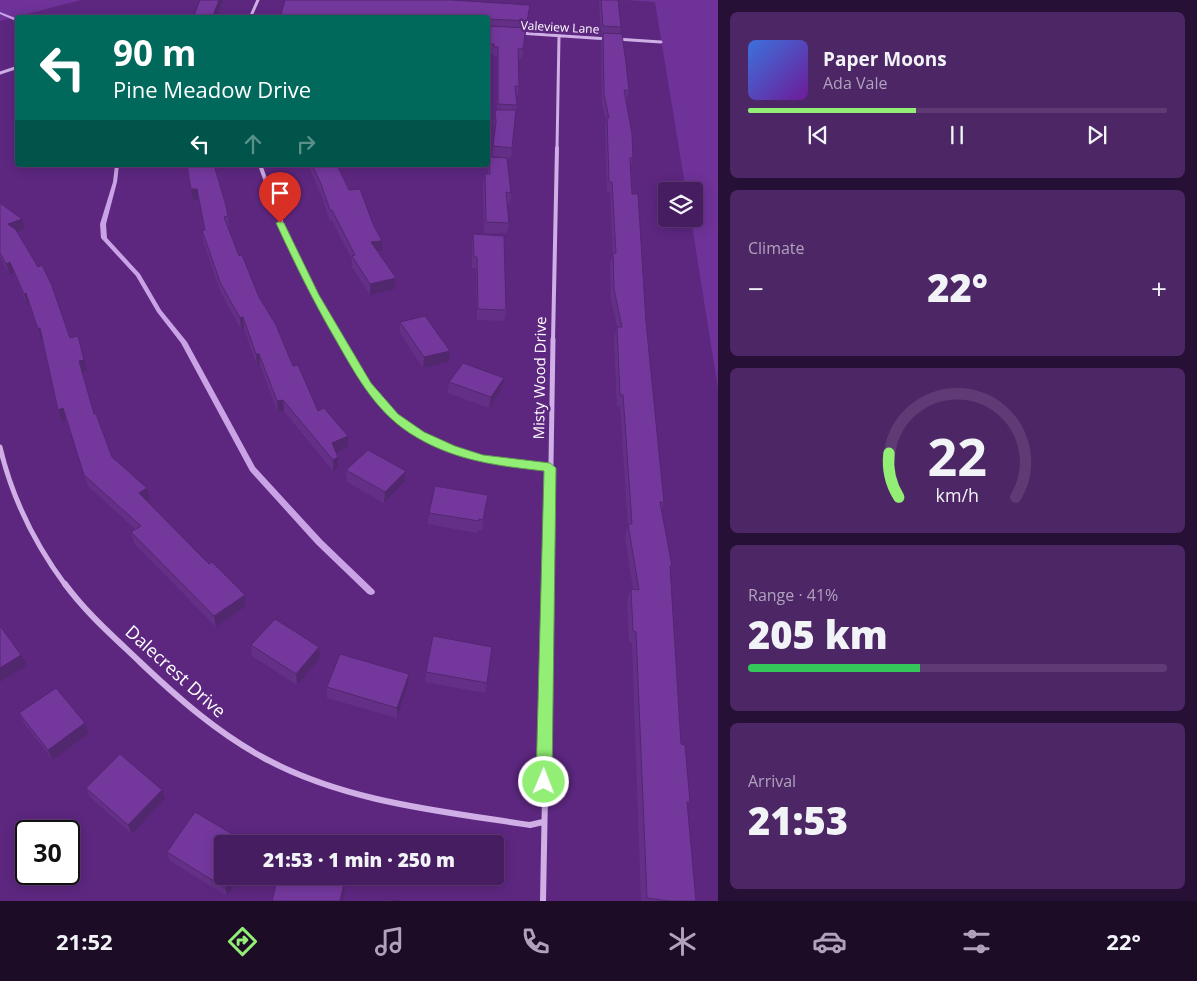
<!DOCTYPE html>
<meta charset="utf-8">
<style>
:root{--surface:#461d60;--page:#4d2666;--text:#f1f3f6;--muted:#b0a2bd;--line:#5e3b75;--accent:#92ee75}
body{margin:0;font-family:"Open Sans",sans-serif;background:var(--page);color:var(--text);height:100vh;display:flex;flex-direction:column;font-size:19px;white-space:nowrap}
*{box-sizing:border-box;margin:0}
p{font-size:16px;color:var(--muted)}
.icon{flex:none;width:28px;height:28px;fill:none;stroke:currentColor;stroke-width:2;stroke-linecap:round;stroke-linejoin:round}
.map{position:relative;flex:1;overflow:hidden}
.panel{display:flex;flex-direction:column;gap:12px;padding:12px;background:#261035;width:479px}
.panel>*{flex:none}
.guide{position:absolute;left:15px;top:15px;width:475px;height:152px;border-radius:5px;box-shadow:0 2px 12px #0003,0 0 0 1px var(--line);background:#00695c;color:#fff;overflow:hidden}
.buttons{position:absolute;left:658px;top:182px;display:grid;gap:10px}
.buttons a{display:grid;place-items:center;width:45px;height:45px;border-radius:5px;background:var(--surface);box-shadow:0 2px 12px #0003,0 0 0 1px var(--line);font-size:25px}
.speed{position:absolute;left:15px;top:820px;display:flex;gap:10px;font-size:25px;font-weight:700;text-align:center}
.speed>*{display:grid;place-content:center;width:65px;height:65px;border-radius:50%;background:var(--surface);box-shadow:0 2px 12px #0003,0 0 0 1px var(--line);line-height:1}
.speed .limit{border:2px solid #111;border-radius:8px;background:#fff;color:#111}
.pin{position:absolute;display:grid;place-items:center;width:42px;height:42px;color:#fff;margin:-51px -21px;border-radius:50% 50% 50% 0;rotate:-45deg;box-shadow:0 0 5px #0007}
.pin .icon{rotate:45deg}
.me{position:absolute;width:55px;margin:-28px;rotate:1deg;stroke-linejoin:round;filter:drop-shadow(0 0 4px #0008)}
.turn{display:flex;align-items:center;gap:18px;height:105px;padding:0 15px;font-size:22px}
.turn .icon{width:65px;height:65px;stroke-width:2.5}
.turn b{display:block;font-size:35px;line-height:42px}
.lanes{display:flex;align-items:center;height:48px;padding:0 15px;background:#0003;justify-content:center;gap:25px;direction:ltr}
.lanes .off{opacity:.35}
.big{font-size:38px;font-weight:800;line-height:1.1}
.panel .card{flex:1;display:flex;flex-direction:column;justify-content:center;gap:8px;min-width:0;padding:0 18px;border-radius:8px;background:var(--page)}
.panel .dial{align-items:center;gap:0}
.dial svg{height:130px;overflow:visible;fill:none;stroke:var(--line);stroke-width:7;stroke-linecap:round;text-anchor:middle}
.dial text{fill:var(--text);stroke:none}
.song{display:flex;align-items:center;gap:15px}
.cover{width:60px;height:60px;border-radius:8px;background:linear-gradient(135deg,hsl(220 70% 55%),hsl(280 70% 35%))}
.played{height:5px;border-radius:2px;background:linear-gradient(90deg,var(--accent) 40%,var(--line) 40%)}
.keys{display:flex;justify-content:space-around;direction:ltr}
.heat{display:flex;justify-content:space-between;align-items:center;font-size:28px;direction:ltr}
.charge{height:8px;border-radius:4px;background:linear-gradient(90deg,#34c759 41%,var(--line) 0)}
.trip{position:absolute;left:214px;top:835px;width:290px;height:50px;border-radius:5px;background:var(--surface);box-shadow:0 2px 12px #0003,0 0 0 1px var(--line);font-weight:800;line-height:50px;text-align:center}
.tab-bar{display:flex;height:80px;justify-content:space-around;align-items:center;background:#1c0c26;color:var(--muted)}
.tab-bar .icon{width:35px;height:35px}
.tab-bar .on{color:var(--accent)}
.tab-bar b{font-size:22px;color:var(--text)}
main{display:flex;flex:1;min-height:0}
.map>svg:first-child{display:block}
.green{fill:#6e3298}
.lines{fill:none;stroke-linecap:round;stroke-linejoin:round}
.stream{fill:#caa3e6;fill-rule:evenodd}
.minor-far3{stroke:#cfafe6;stroke-width:3}
.minor-far2{stroke:#cfafe6;stroke-width:4}
.minor-far1{stroke:#cfafe6;stroke-width:5}
.minor{stroke:#cfafe6;stroke-width:6}
.wall{fill:#643087}
.shaded-wall{fill:#51276e}
.building{fill:#74389d;stroke:#51276e}
.route{fill:#92ee75;stroke:#5f9b4c}
.labels{text-anchor:middle;dominant-baseline:central;stroke-width:5;stroke-linejoin:round;paint-order:stroke}
.far-street-label{font-size:12px;fill:#fff;stroke:#5d2780}
.street-label{font-size:15px;fill:#fff;stroke:#5d2780}
.near-street-label{font-size:18px;fill:#fff;stroke:#5d2780}
</style>
<main>
<div class="map">
<svg width="719" height="901" viewBox="0 0 719 901">
<rect width="100%" height="100%" fill="#5d2780"/>
<!-- green -->
<path class="green" d="M 0,0 L 81,0 L 0,21 Z
M 625,0 L 718,0 L 718,389 L 691,219 L 694,219 L 694,191 L 686,191 L 655,2 Z"/>
<g class="lines">
<!-- stream -->
<path class="stream" d="M 0,12 L 18,19 L 18,22 L 0,14 Z
M 115,165 L 119,165 L 117,182 L 106,224 L 107,238 L 140,274 L 161,310 L 187,342 L 255,467 L 322,540 L 374,590 L 375,592 L 374,594 L 371,595 L 368,594 L 316,544 L 250,471 L 181,343 L 157,312 L 136,276 L 101,238 L 100,224 L 113,182 Z"/>
<!-- minor-far3 -->
<path class="minor-far3" d="M 250,18 L 258,0
M 519,33 L 608,39
M 616,39 L 661,42
M 0,73 L 18,67
M 557,149 L 559,36"/>
<!-- minor-far2 -->
<path class="minor-far2" d="M 260,165 L 292,251 L 340,340
M 553,340 L 557,148"/>
<!-- minor-far1 -->
<path class="minor-far1" d="M 340,339 C 352,361 364,385 381,404 C 422,451 491,462 550,468
M 0,447 C 12,498 34,543 66,586
M 549,586 L 553,339"/>
<!-- minor -->
<path class="minor" d="M 65,584 C 87,614 115,638 141,663 C 179,699 218,733 264,758 C 345,802 440,811 530,825 L 543,822
M 543,901 L 549,584"/>
</g>
<!-- wall -->
<path class="wall" d="M 599,0 L 618,0 L 621,27 L 620,34 L 629,91 L 626,100 L 633,158 L 631,165 L 632,194 L 664,503 L 661,510 L 672,566 L 670,571 L 681,744 L 690,802 L 687,806 L 696,901 L 641,901 L 632,643 L 629,642 L 627,600 L 631,589 L 633,589 L 625,535 L 628,526 L 620,406 L 617,406 L 614,338 L 617,327 L 611,300 L 610,264 L 613,253 L 610,192 L 607,192 L 605,128 L 606,122 L 602,104 L 601,42 L 603,35 L 601,35 Z
M 530,5 L 522,59 L 518,58 L 519,86 L 518,96 L 516,96 L 517,105 L 516,115 L 515,115 L 511,158 L 507,158 L 511,193 L 510,203 L 507,203 L 509,223 L 507,233 L 484,233 L 483,185 L 485,174 L 488,174 L 488,167 L 489,157 L 505,157 L 492,156 L 495,132 L 494,120 L 495,110 L 497,110 L 497,57 L 493,56 L 493,54 L 488,54 L 488,18 Z
M 186,165 L 214,165 L 228,216 L 229,227 L 228,227 L 239,256 L 293,366 L 318,411 L 348,436 L 348,447 L 336,452 L 338,457 L 338,468 L 333,471 L 284,411 L 278,412 L 260,365 L 257,366 L 244,328 L 241,329 L 221,293 L 203,241 L 202,230 L 204,230 L 199,199 L 193,200 Z
M 308,165 L 337,165 L 382,251 L 378,252 L 396,278 L 395,289 L 370,295 L 352,267 L 352,259 L 332,221 L 330,221 L 321,194 Z
M 0,203 L 25,229 L 17,233 L 87,371 L 82,372 L 94,414 L 112,457 L 147,488 L 150,499 L 147,501 L 209,564 L 245,595 L 246,606 L 216,627 L 134,543 L 131,532 L 135,529 L 88,486 L 66,420 L 62,421 L 58,410 L 43,340 L 41,340 L 29,305 L 27,305 L 14,273 L 10,275 L 0,257 Z
M 473,234 L 506,310 L 504,321 L 477,320 L 476,268 L 472,268 L 472,245 Z
M 400,322 L 450,351 L 449,362 L 423,368 L 400,333 Z
M 504,378 L 502,389 L 489,408 L 448,393 L 449,382 Z
M 346,470 L 406,471 L 405,482 L 384,503 L 347,482 Z
M 488,495 L 482,531 L 478,530 L 477,533 L 428,524 L 429,513 Z
M 251,645 L 320,658 L 297,685 L 252,656 Z
M 426,672 L 487,683 L 485,693 L 425,682 Z
M 408,685 L 397,718 L 327,698 L 327,687 Z
M 19,713 L 85,723 L 89,733 L 53,760 L 24,723 Z
M 86,788 L 165,799 L 132,834 L 90,797 Z
M 167,852 L 222,876 L 240,876 L 227,896 L 170,861 Z"/>
<!-- shaded-wall -->
<path class="shaded-wall" d="M 219,0 L 223,0 L 217,18 L 212,18 Z
M 191,189 L 197,189 L 199,199 L 193,200 Z
M 22,219 L 25,229 L 12,235 L 8,224 Z
M 382,241 L 382,251 L 371,253 L 371,242 Z
M 10,262 L 14,273 L 10,275 L 6,264 Z
M 396,278 L 395,289 L 370,295 L 370,284 Z
M 26,293 L 29,305 L 27,305 L 24,294 Z
M 243,317 L 244,328 L 241,329 L 240,318 Z
M 40,328 L 44,340 L 41,340 L 38,329 Z
M 78,336 L 87,371 L 82,372 L 79,361 Z
M 450,351 L 449,362 L 423,368 L 424,357 Z
M 256,354 L 259,354 L 260,365 L 257,366 Z
M 504,378 L 502,389 L 489,408 L 491,397 Z
M 283,400 L 284,411 L 278,412 L 277,401 Z
M 63,408 L 66,420 L 62,421 L 58,410 Z
M 348,436 L 348,447 L 332,454 L 332,443 Z
M 338,457 L 338,468 L 333,471 L 333,460 Z
M 406,471 L 405,482 L 384,503 L 385,492 Z
M 147,488 L 150,499 L 142,504 L 139,493 Z
M 245,595 L 246,606 L 216,627 L 214,616 Z
M 319,647 L 320,658 L 297,685 L 296,674 Z
M 21,655 L 27,665 L 0,682 L 0,668 Z
M 409,674 L 408,685 L 397,718 L 397,708 Z
M 85,723 L 89,733 L 53,760 L 48,750 Z
M 162,790 L 165,799 L 132,834 L 128,825 Z
M 232,876 L 240,876 L 227,896 L 225,888 Z
M 345,879 L 345,888 L 343,901 L 340,901 Z"/>
<!-- building -->
<path class="building" d="M 200,0 L 219,0 L 212,18 L 193,18 Z
M 285,0 L 451,0 L 530,5 L 527,21 L 489,19 L 488,21 L 488,18 L 280,18 Z
M 601,0 L 618,0 L 621,27 L 603,26 Z
M 488,25 L 489,26 L 526,28 L 523,49 L 518,49 L 519,86 L 515,86 L 517,105 L 498,104 L 498,47 L 494,47 L 494,44 L 488,44 Z
M 603,33 L 622,34 L 626,63 L 629,91 L 624,90 L 632,134 L 633,158 L 630,158 L 632,194 L 638,194 L 646,322 L 664,503 L 660,502 L 672,566 L 670,566 L 681,744 L 685,745 L 690,802 L 687,802 L 696,901 L 669,901 L 647,898 L 636,632 L 633,631 L 631,589 L 639,590 L 628,524 L 632,524 L 623,395 L 620,395 L 617,327 L 622,327 L 614,289 L 613,253 L 616,253 L 612,182 L 609,182 L 607,117 L 609,118 L 604,94 Z
M 495,110 L 516,110 L 512,148 L 493,146 L 496,122 Z
M 489,157 L 507,158 L 511,193 L 506,192 L 509,223 L 486,222 L 485,174 L 490,174 Z
M 187,165 L 214,165 L 225,202 L 228,216 L 224,217 L 239,256 L 242,255 L 259,297 L 276,325 L 293,366 L 298,365 L 318,411 L 324,408 L 348,436 L 332,443 L 338,457 L 333,460 L 283,400 L 277,401 L 259,354 L 256,354 L 243,317 L 240,318 L 220,282 L 202,230 L 205,230 L 197,189 L 191,189 Z
M 312,165 L 337,165 L 349,190 L 360,189 L 373,224 L 382,241 L 371,242 L 396,278 L 370,284 L 352,256 L 355,255 L 332,210 L 330,210 L 321,184 Z
M 0,203 L 22,219 L 8,224 L 16,230 L 38,267 L 42,265 L 52,286 L 70,338 L 78,336 L 84,360 L 79,361 L 94,414 L 96,414 L 112,457 L 147,488 L 139,493 L 209,564 L 212,562 L 245,595 L 214,616 L 131,532 L 141,526 L 84,475 L 63,408 L 58,410 L 40,328 L 38,329 L 26,293 L 24,294 L 10,262 L 6,264 L 0,253 Z
M 473,234 L 504,236 L 506,310 L 478,309 L 477,257 L 474,257 Z
M 425,316 L 450,351 L 424,357 L 400,322 Z
M 463,363 L 504,378 L 491,397 L 449,382 Z
M 368,450 L 406,471 L 385,492 L 346,470 Z
M 435,486 L 488,495 L 483,520 L 479,519 L 479,521 L 429,513 Z
M 275,619 L 319,647 L 296,674 L 251,645 Z
M 0,626 L 21,655 L 0,668 Z
M 433,636 L 492,647 L 487,683 L 426,672 Z
M 340,654 L 409,674 L 397,708 L 327,687 Z
M 56,688 L 85,723 L 48,750 L 19,713 Z
M 120,754 L 162,790 L 128,825 L 86,788 Z
M 195,812 L 249,844 L 222,844 L 222,876 L 232,876 L 225,888 L 167,852 Z
M 278,876 L 332,876 L 345,879 L 340,901 L 272,901 Z
M 382,899 L 400,901 L 382,901 Z"/>
<!-- route -->
<path class="route" d="M 280,221 L 284,223 L 319,295 L 371,383 L 398,414 L 424,432 L 455,446 L 483,455 L 550,463 L 556,468 L 552,782 L 549,787 L 544,790 L 538,787 L 536,782 L 544,471 C 499,466 456,461 416,437 C 378,415 358,379 337,342 C 314,303 295,264 276,223 Z"/>
<g class="labels">
<!-- far-street labels -->
<g class="far-street-label">
<text transform="translate(560 27) rotate(3)">Valeview Lane</text>
</g>
<!-- street labels -->
<g class="street-label">
<text transform="translate(539 378) rotate(-89)">Misty Wood Drive</text>
</g>
<!-- near-street labels -->
<g class="near-street-label">
<text transform="translate(176 671) rotate(42)">Dalecrest Drive</text>
</g>
</g>
</svg>
<div class="buttons">
<a><svg class="icon" aria-label="layers" viewBox="0 0 24 24"><path d="M12 4l9 5-9 5-9-5zM3 14l9 5 9-5"/></svg></a>
</div>
<div class="speed"><div class="limit">30</div></div>
<div class="pin" style="left:280px;top:223px;background:#d93025"><svg class="icon" aria-label="arrive" viewBox="0 0 24 24"><path d="M6 21V4h12l-3 4 3 4H6"/></svg></div>
<svg class="me" style="left:544px;top:782px" viewBox="-20 -20 40 40"><circle r="17" fill="#92ee75" stroke="#fff" stroke-width="3"/><path d="M0-11L8 9 0 5-8 9z" fill="#fff"/></svg>
<div class="trip">21:53 · 1 min · 250 m</div>
<div class="guide">
<div class="turn"><svg class="icon" aria-label="left" viewBox="0 0 24 24"><path d="M17 20v-9H6M10 6l-5 5 5 5"/></svg><div><b>90 m</b>Pine Meadow Drive</div></div>
<div class="lanes"><svg class="icon" aria-label="left" viewBox="0 0 24 24"><path d="M17 20v-9H6M10 6l-5 5 5 5"/></svg><svg class="icon off" aria-label="ahead" viewBox="0 0 24 24"><path d="M12 20V5M6 11l6-6 6 6"/></svg><svg class="icon off" aria-label="right" viewBox="0 0 24 24"><path d="M7 20v-9h11M14 6l5 5-5 5"/></svg></div>
</div>
</div>
<section class="panel">
<div class="card">
<div class="song"><i class="cover"></i><div><b>Paper Moons</b><p>Ada Vale</p></div></div>
<div class="played"></div>
<div class="keys"><svg class="icon" aria-label="previous" viewBox="0 0 24 24"><path d="M18 5L8 12l10 7zM5 5v14"/></svg><svg class="icon" aria-label="pause" viewBox="0 0 24 24"><path d="M8 5v14M16 5v14"/></svg><svg class="icon" aria-label="next" viewBox="0 0 24 24"><path d="M6 5l10 7-10 7zM19 5v14"/></svg></div>
</div>
<div class="card"><p>Climate</p>
<div class="heat"><a>−</a><b class="big">22°</b><a>+</a></div>
</div>
<div class="card dial"><svg viewBox="0 0 100 80">
<path d="M14 69A42 42 0 1 1 86 69"/>
<path d="M14 69A42 42 0 0 1 8 42" stroke="#92ee75"/>
<text x="50" y="56" font-size="32" font-weight="700">22</text>
<text x="50" y="72" font-size="11">km/h</text>
</svg></div>
<div class="card"><p>Range · 41%</p><b class="big">205 km</b><div class="charge"></div></div>
<div class="card"><p>Arrival</p><b class="big">21:53</b></div>
</section>
</main>
<nav class="tab-bar">
<b>21:52</b>
<svg class="icon on" aria-label="directions" viewBox="0 0 24 24"><path d="M12 3l9 9-9 9-9-9zM9 14v-3h6M13 9l2 2-2 2"/></svg>
<svg class="icon" aria-label="music" viewBox="0 0 24 24"><path d="M9 18V5l10-2v13"/><circle cx="6" cy="18" r="3"/><circle cx="16" cy="16" r="3"/></svg>
<svg class="icon" aria-label="phone" viewBox="0 0 24 24"><path d="M5 4h4l2 5-3 2q2 4 5 5l2-3 5 2v4C11 20 4 13 5 4z"/></svg>
<svg class="icon" aria-label="climate" viewBox="0 0 24 24"><path d="M12 3v18M4 7l16 10M4 17L20 7"/></svg>
<svg class="icon" aria-label="car" viewBox="0 0 24 24"><path d="M5 17H2v-5l4-1 3-4h7l3 4 3 1v5h-3M9 17h6M6 11h13"/><circle cx="7" cy="17" r="2"/><circle cx="17" cy="17" r="2"/></svg>
<svg class="icon" aria-label="filters" viewBox="0 0 24 24"><path d="M4 7h16M4 17h16"/><circle cx="9" cy="7" r="2"/><circle cx="15" cy="17" r="2"/></svg>
<b>22°</b>
</nav>
